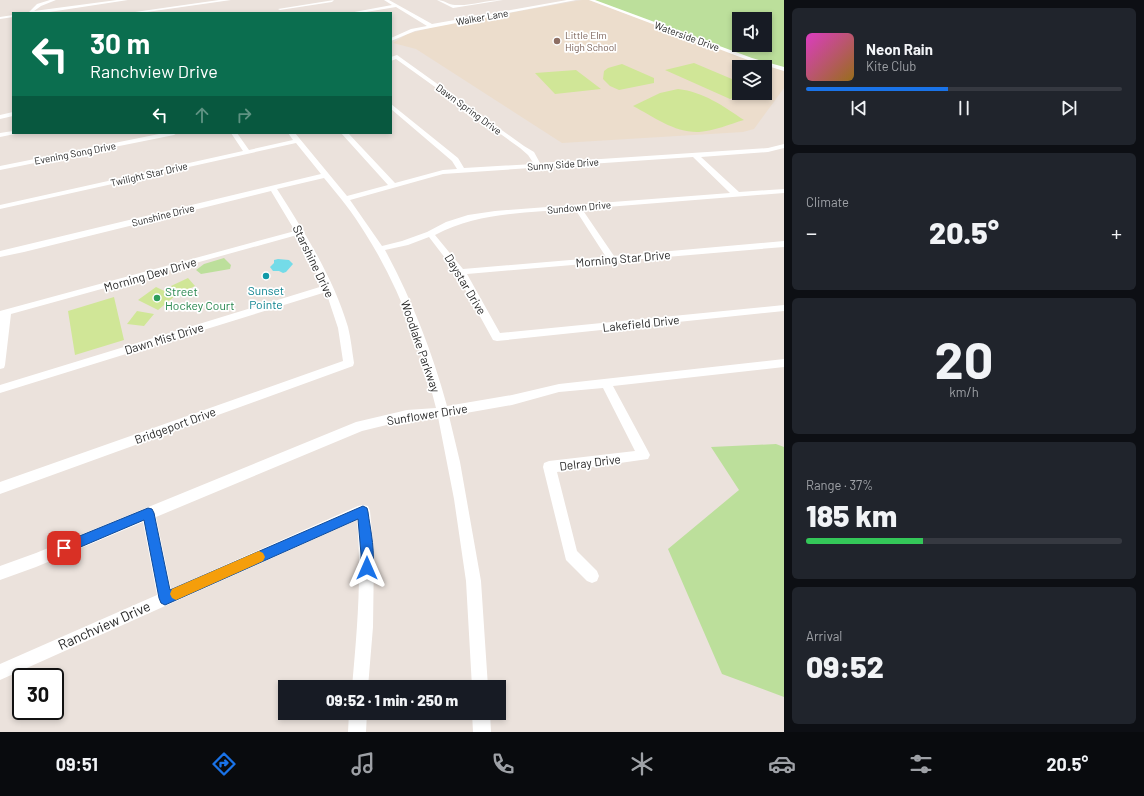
<!DOCTYPE html>
<meta charset="utf-8">
<style>
:root{--surface:#171b24;--page:#20242c;--text:#f1f3f6;--muted:#9ea1a6;--line:#363941;--accent:#1a73e8}
body{margin:0;font-family:Barlow,sans-serif;background:var(--page);color:var(--text);height:100vh;display:flex;flex-direction:column;font-size:15px;white-space:nowrap}
*{box-sizing:border-box;margin:0}
p{font-size:13px;color:var(--muted)}
.icon{flex:none;width:22px;height:22px;fill:none;stroke:currentColor;stroke-width:2;stroke-linecap:round;stroke-linejoin:round}
.map{position:relative;flex:1;overflow:hidden}
.side{display:flex;flex-direction:column;gap:8px;padding:8px;background:#0d0f14;width:360px}
.side>*{flex:none}
.top-card{position:absolute;left:12px;top:12px;width:380px;height:122px;border-radius:0px;box-shadow:0 2px 6px #0003;background:#0b6e4f;color:#fff;overflow:hidden}
.tools{position:absolute;left:732px;top:12px;display:grid;gap:8px}
.tools a{display:grid;place-items:center;width:40px;height:40px;border-radius:0px;background:var(--surface);box-shadow:0 2px 6px #0003;font-size:20px}
.speed{position:absolute;left:12px;top:668px;display:flex;gap:8px;font-size:20px;font-weight:700;text-align:center}
.speed>*{display:grid;place-content:center;width:52px;height:52px;border-radius:50%;background:var(--surface);box-shadow:0 2px 6px #0003;line-height:1}
.speed .limit{border:2px solid #111;border-radius:6px;background:#fff;color:#111}
.pin{position:absolute;display:grid;place-items:center;width:34px;height:34px;color:#fff;margin:-17px;border-radius:8px;box-shadow:0 2px 6px #0006}
.me{position:absolute;width:44px;margin:-22px;rotate:0deg;stroke-linejoin:round;filter:drop-shadow(0 0 3px #0008)}
.turn{display:flex;align-items:center;gap:14px;height:84px;padding:0 12px;font-size:18px}
.turn .icon{width:52px;height:52px;stroke-width:2.5}
.turn b{display:block;font-size:28px;line-height:34px}
.lanes{display:flex;align-items:center;height:38px;padding:0 12px;background:#0003;justify-content:center;gap:20px;direction:ltr}
.lanes .off{opacity:.35}
.big{font-size:30px;font-weight:800;line-height:1.1}
.side .tile{flex:1;display:flex;flex-direction:column;justify-content:center;gap:6px;min-width:0;padding:0 14px;border-radius:6px;background:var(--page)}
.side .dial{align-items:center;gap:0}
.dial b{font-size:52px;line-height:1}
.song{display:flex;align-items:center;gap:12px}
.cover{width:48px;height:48px;border-radius:6px;background:linear-gradient(135deg,hsl(310 70% 55%),hsl(40 70% 35%))}
.played{height:4px;border-radius:2px;background:linear-gradient(90deg,var(--accent) 45%,var(--line) 45%)}
.keys{display:flex;justify-content:space-around;direction:ltr}
.heat{display:flex;justify-content:space-between;align-items:center;font-size:22px;direction:ltr}
.charge{height:6px;border-radius:3px;background:linear-gradient(90deg,#34c759 37%,var(--line) 0)}
.trip{position:absolute;left:278px;top:680px;width:228px;height:40px;border-radius:0px;background:var(--surface);box-shadow:0 2px 6px #0003;font-weight:800;line-height:40px;text-align:center}
.tabs{display:flex;height:64px;justify-content:space-around;align-items:center;background:#090b0e;color:var(--muted)}
.tabs .icon{width:28px;height:28px}
.tabs .on{color:var(--accent)}
.tabs b{font-size:18px;color:var(--text)}
main{display:flex;flex:1;min-height:0}
.map>svg:first-child{display:block}
.education{fill:#ecddcc;fill-rule:evenodd}
.green{fill:#bcdf9b;fill-rule:evenodd}
.pitch{fill:#d0e697}
.water{fill:#74dbe8}
.lines{fill:none;stroke-linecap:round;stroke-linejoin:round}
.minor{fill:#fff;fill-rule:evenodd}
.route{fill:#1a73e8;stroke:#114b97}
.slow{fill:#f59e0b}
.education-dot{fill:#8d6e63;stroke:#fff;stroke-width:1.5}
.culture-dot{fill:#0f9aa8;stroke:#fff;stroke-width:1.5}
.leisure-dot{fill:#2e9e5b;stroke:#fff;stroke-width:1.5}
.labels{text-anchor:middle;dominant-baseline:central;stroke-width:3.5;stroke-linejoin:round;paint-order:stroke}
.far-street-label{font-size:10px;fill:#292929;stroke:#fff}
.far-education-label{font-size:10px;fill:#785e54;stroke:#fff;text-anchor:start}
.street-label{font-size:12px;fill:#292929;stroke:#fff}
.culture-label{font-size:12px;fill:#0d838f;stroke:#fff}
.leisure-label{font-size:12px;fill:#27864d;stroke:#fff;text-anchor:start}
.near-street-label{font-size:14px;fill:#292929;stroke:#fff}
</style>
<main>
<div class="map">
<svg width="784" height="732" viewBox="0 0 784 732">
<rect width="100%" height="100%" fill="#ebe2dc"/>
<!-- education -->
<path class="education" d="M 582,0 L 589,0 L 751,60 L 784,71 L 784,88 L 754,129 L 743,132 L 562,143 L 416,49 L 393,43 L 407,34 L 437,26 ZM 739,67 L 765,67 L 765,93 L 739,93 Z"/>
<!-- green -->
<path class="green" d="M 591,0 L 784,0 L 784,69 L 758,61 ZM 739,19 L 765,19 L 765,45 L 739,45 Z
M 224,258 L 231,265 L 230,269 L 201,274 L 196,270 L 204,264 Z
M 776,444 L 784,447 L 784,697 L 722,674 L 668,549 L 739,490 L 711,447 Z"/>
<!-- pitch -->
<path class="pitch" d="M 694,63 L 739,82 L 739,93 L 752,93 L 730,99 L 665,70 Z
M 622,64 L 654,78 L 654,83 L 619,90 L 610,86 L 603,79 L 604,71 L 608,68 Z
M 576,70 L 601,89 L 555,94 L 535,73 Z
M 678,89 C 704,92 723,106 744,120 C 730,124 714,131 699,132 C 675,133 654,117 633,106 L 660,93 Z
M 188,278 L 195,286 L 179,294 L 171,286 Z
M 156,287 L 175,296 L 158,310 L 138,300 Z
M 114,297 L 124,340 L 75,355 L 68,311 Z
M 137,311 L 154,314 L 144,326 L 127,324 Z"/>
<!-- water -->
<path class="water" d="M 278,259 L 289,260 L 293,264 L 286,272 L 283,273 L 279,271 L 273,271 L 270,267 L 274,263 L 274,260 Z"/>
<g class="lines">
<!-- minor -->
<path class="minor" d="M 50,0 L 56,0 L 41,6 L 34,11 L 117,0 L 128,0 L 43,13 L 28,13 L 37,4 Z
M 219,0 L 231,0 L 140,13 L 128,13 Z
M 334,0 L 332,2 L 280,10 L 278,9 Z
M 384,0 L 389,0 L 432,24 L 567,0 L 576,0 L 415,31 L 391,41 L 391,38 L 411,29 L 427,26 L 396,7 L 360,13 L 349,13 L 392,5 Z
M 437,0 C 444,0 449,5 455,5 C 471,6 487,0 503,0 L 453,8 Z
M 589,0 L 595,0 L 752,58 L 784,67 L 784,71 L 748,60 Z
M 13,15 L 13,17 L 0,19 L 0,17 Z
M 397,55 L 524,146 L 534,152 L 540,163 L 768,148 L 784,144 L 784,148 L 768,152 L 701,157 L 739,192 L 784,189 L 784,193 L 582,209 L 614,256 L 784,241 L 784,247 L 467,274 L 500,333 L 784,305 L 784,311 L 497,341 L 493,340 L 455,271 L 429,237 L 408,245 L 385,250 C 412,300 432,351 447,406 L 512,395 L 559,384 L 784,359 L 784,367 L 613,386 L 648,451 L 650,455 L 648,459 L 557,472 L 577,551 L 597,571 L 599,576 L 597,581 L 592,583 L 587,581 L 566,560 L 543,467 L 544,463 L 549,461 L 635,451 L 603,388 L 559,392 L 512,405 L 449,416 L 460,462 L 481,581 L 488,687 L 472,687 L 466,581 L 454,499 L 438,417 L 407,420 L 362,431 L 156,517 L 171,589 L 358,506 L 363,505 L 368,506 L 370,511 L 374,554 L 373,627 L 368,687 L 352,687 C 357,631 362,576 357,520 L 0,680 L 0,664 L 157,595 L 143,522 L 36,567 L 0,580 L 0,566 L 36,553 L 356,422 L 407,410 L 436,408 C 421,347 399,286 365,233 C 353,213 339,196 324,178 L 277,189 C 305,233 333,277 348,327 C 351,339 352,351 354,363 L 353,366 L 0,494 L 0,482 L 343,361 L 338,328 L 326,292 L 0,393 L 0,385 L 323,286 L 297,235 L 11,314 L 5,365 L 4,368 L 0,369 L 0,311 L 295,231 L 271,191 L 24,252 L 0,257 L 0,251 L 321,174 L 296,143 L 0,209 L 0,205 L 243,151 L 231,133 L 237,133 L 249,150 L 293,140 L 288,133 L 295,133 L 347,196 L 388,185 L 341,133 L 348,133 L 395,183 L 443,170 L 457,169 L 452,161 L 391,109 L 391,104 L 458,158 L 464,168 L 534,164 L 528,155 L 520,148 L 396,59 L 391,61 L 391,57 ZM 693,157 L 730,193 L 495,211 L 468,215 L 446,222 L 427,232 L 402,241 L 382,246 L 350,200 L 443,174 ZM 575,209 L 606,257 L 463,269 L 435,235 C 479,212 527,213 575,209 Z
M 13,112 L 13,116 L 0,119 L 0,115 Z
M 13,131 L 13,133 L 16,133 L 15,134 L 0,137 L 0,133 Z
M 164,133 L 177,133 L 174,135 L 0,170 L 0,166 Z
M 349,713 L 367,713 L 366,732 L 348,732 Z
M 472,713 L 490,713 L 491,732 L 473,732 Z"/>
</g>
<!-- route -->
<path class="route" d="M 363,506 L 367,508 L 368,512 C 370,528 377,557 371,573 L 367,574 L 362,573 L 361,568 L 361,554 L 358,519 L 165,605 L 161,603 L 159,598 L 144,520 L 64,554 L 60,553 L 58,548 L 60,544 L 148,508 L 152,509 L 154,513 L 170,590 Z"/>
<!-- slow -->
<path class="slow" d="M 259,551 L 263,553 L 265,557 L 263,561 L 176,600 L 172,598 L 170,594 L 172,589 Z"/>
<!-- markers -->
<circle class="education-dot" cx="557" cy="41" r="4"/>
<circle class="culture-dot" cx="266" cy="276" r="4"/>
<circle class="leisure-dot" cx="157" cy="298" r="4"/>
<g class="labels">
<!-- far-street labels -->
<g class="far-street-label">
<text transform="translate(482 17) rotate(-10)">Walker Lane</text>
<text transform="translate(687 36) rotate(20)">Waterside Drive</text>
<text transform="translate(469 109) rotate(36)">Dawn Spring Drive</text>
<text transform="translate(75 153) rotate(-11)">Evening Song Drive</text>
<text transform="translate(563 164) rotate(-4)">Sunny Side Drive</text>
<text transform="translate(149 174) rotate(-13)">Twilight Star Drive</text>
<text transform="translate(579 207) rotate(-5)">Sundown Drive</text>
<text transform="translate(163 215) rotate(-14)">Sunshine Drive</text>
</g>
<!-- far-education labels -->
<g class="far-education-label">
<text x="565" y="35">Little Elm<tspan x="565" dy="12">High School</tspan></text>
</g>
<!-- street labels -->
<g class="street-label">
<text transform="translate(623 258) rotate(-5)">Morning Star Drive</text>
<text transform="translate(314 261) rotate(64)">Starshine Drive</text>
<text transform="translate(150 274) rotate(-16)">Morning Dew Drive</text>
<text transform="translate(466 284) rotate(59)">Daystar Drive</text>
<text transform="translate(641 323) rotate(-6)">Lakefield Drive</text>
<text transform="translate(164 338) rotate(-17)">Dawn Mist Drive</text>
<text transform="translate(421 346) rotate(71)">Woodlake Parkway</text>
<text transform="translate(427 414) rotate(-9)">Sunflower Drive</text>
<text transform="translate(175 425) rotate(-20)">Bridgeport Drive</text>
<text transform="translate(590 462) rotate(-7)">Delray Drive</text>
</g>
<!-- culture labels -->
<g class="culture-label">
<text x="266" y="290">Sunset<tspan x="266" dy="14">Pointe</tspan></text>
</g>
<!-- leisure labels -->
<g class="leisure-label">
<text x="165" y="291">Street<tspan x="165" dy="14">Hockey Court</tspan></text>
</g>
<!-- near-street labels -->
<g class="near-street-label">
<text transform="translate(104 625) rotate(-24)">Ranchview Drive</text>
</g>
</g>
</svg>
<div class="tools">
<a><svg class="icon" aria-label="sound" viewBox="0 0 24 24"><path d="M4 9h4l5-4v14l-5-4H4zM17 9q2 3 0 6"/></svg></a>
<a><svg class="icon" aria-label="layers" viewBox="0 0 24 24"><path d="M12 4l9 5-9 5-9-5zM3 14l9 5 9-5"/></svg></a>
</div>
<div class="speed"><div class="limit">30</div></div>
<div class="pin" style="left:64px;top:548px;background:#d93025"><svg class="icon" aria-label="arrive" viewBox="0 0 24 24"><path d="M6 21V4h12l-3 4 3 4H6"/></svg></div>
<svg class="me" style="left:367px;top:568px" viewBox="-20 -20 40 40"><path d="M0-17L14 15 0 8-14 15z" fill="#1a73e8" stroke="#fff" stroke-width="4"/></svg>
<div class="trip">09:52 · 1 min · 250 m</div>
<div class="top-card">
<div class="turn"><svg class="icon" aria-label="left" viewBox="0 0 24 24"><path d="M17 20v-9H6M10 6l-5 5 5 5"/></svg><div><b>30 m</b>Ranchview Drive</div></div>
<div class="lanes"><svg class="icon" aria-label="left" viewBox="0 0 24 24"><path d="M17 20v-9H6M10 6l-5 5 5 5"/></svg><svg class="icon off" aria-label="ahead" viewBox="0 0 24 24"><path d="M12 20V5M6 11l6-6 6 6"/></svg><svg class="icon off" aria-label="right" viewBox="0 0 24 24"><path d="M7 20v-9h11M14 6l5 5-5 5"/></svg></div>
</div>
</div>
<section class="side">
<div class="tile">
<div class="song"><i class="cover"></i><div><b>Neon Rain</b><p>Kite Club</p></div></div>
<div class="played"></div>
<div class="keys"><svg class="icon" aria-label="previous" viewBox="0 0 24 24"><path d="M18 5L8 12l10 7zM5 5v14"/></svg><svg class="icon" aria-label="pause" viewBox="0 0 24 24"><path d="M8 5v14M16 5v14"/></svg><svg class="icon" aria-label="next" viewBox="0 0 24 24"><path d="M6 5l10 7-10 7zM19 5v14"/></svg></div>
</div>
<div class="tile"><p>Climate</p>
<div class="heat"><a>−</a><b class="big">20.5°</b><a>+</a></div>
</div>
<div class="tile dial"><b>20</b><p>km/h</p></div>
<div class="tile"><p>Range · 37%</p><b class="big">185 km</b><div class="charge"></div></div>
<div class="tile"><p>Arrival</p><b class="big">09:52</b></div>
</section>
</main>
<nav class="tabs">
<b>09:51</b>
<svg class="icon on" aria-label="directions" viewBox="0 0 24 24"><path d="M12 3l9 9-9 9-9-9zM9 14v-3h6M13 9l2 2-2 2"/></svg>
<svg class="icon" aria-label="music" viewBox="0 0 24 24"><path d="M9 18V5l10-2v13"/><circle cx="6" cy="18" r="3"/><circle cx="16" cy="16" r="3"/></svg>
<svg class="icon" aria-label="phone" viewBox="0 0 24 24"><path d="M5 4h4l2 5-3 2q2 4 5 5l2-3 5 2v4C11 20 4 13 5 4z"/></svg>
<svg class="icon" aria-label="climate" viewBox="0 0 24 24"><path d="M12 3v18M4 7l16 10M4 17L20 7"/></svg>
<svg class="icon" aria-label="car" viewBox="0 0 24 24"><path d="M5 17H2v-5l4-1 3-4h7l3 4 3 1v5h-3M9 17h6M6 11h13"/><circle cx="7" cy="17" r="2"/><circle cx="17" cy="17" r="2"/></svg>
<svg class="icon" aria-label="filters" viewBox="0 0 24 24"><path d="M4 7h16M4 17h16"/><circle cx="9" cy="7" r="2"/><circle cx="15" cy="17" r="2"/></svg>
<b>20.5°</b>
</nav>
